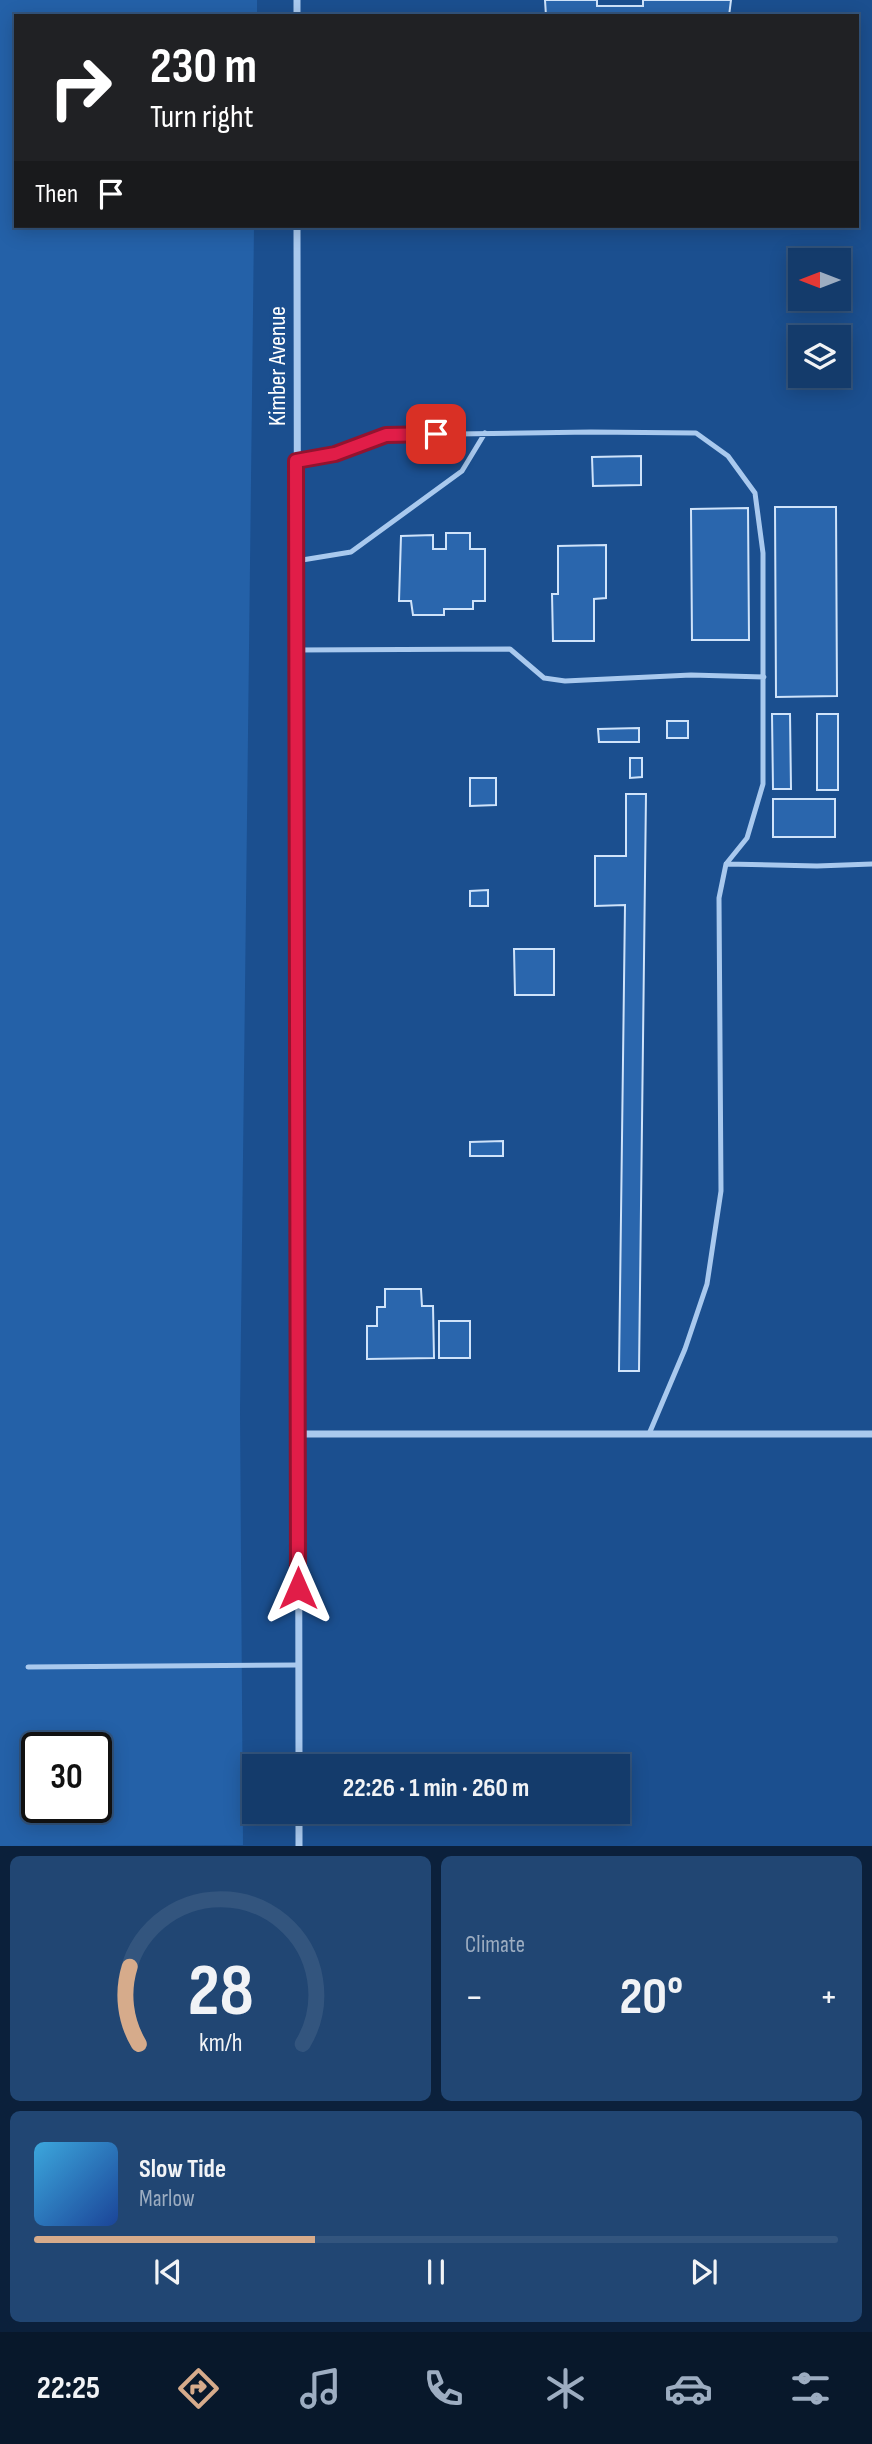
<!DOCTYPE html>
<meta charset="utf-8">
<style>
:root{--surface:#143b6b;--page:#214673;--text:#f1f3f6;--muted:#9dadc1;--line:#33557e;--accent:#d6ab8b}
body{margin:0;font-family:"Sofia Sans Condensed",sans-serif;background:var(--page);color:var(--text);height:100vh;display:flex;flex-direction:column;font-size:26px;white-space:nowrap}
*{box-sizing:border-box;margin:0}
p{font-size:23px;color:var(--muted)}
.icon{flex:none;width:38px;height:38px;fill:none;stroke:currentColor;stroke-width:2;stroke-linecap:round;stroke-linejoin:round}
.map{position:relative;height:1846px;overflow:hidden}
.side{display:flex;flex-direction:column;gap:10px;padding:10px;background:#0b203b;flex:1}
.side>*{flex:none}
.hud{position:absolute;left:14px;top:14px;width:845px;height:214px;border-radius:0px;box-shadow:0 4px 18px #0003,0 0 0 2px var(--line);background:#202124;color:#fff;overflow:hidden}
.needle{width:46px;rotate:270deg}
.controls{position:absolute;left:788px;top:248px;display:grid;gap:14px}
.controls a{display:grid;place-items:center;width:63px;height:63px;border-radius:0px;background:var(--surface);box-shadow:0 4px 18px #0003,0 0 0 2px var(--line);font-size:35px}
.speed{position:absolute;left:21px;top:1732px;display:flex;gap:14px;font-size:35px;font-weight:700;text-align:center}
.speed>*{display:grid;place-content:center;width:91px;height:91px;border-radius:50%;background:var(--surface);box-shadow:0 4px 18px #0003,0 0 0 2px var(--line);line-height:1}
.speed .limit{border:4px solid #111;border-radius:10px;background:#fff;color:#111}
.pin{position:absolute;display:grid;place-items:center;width:60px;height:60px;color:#fff;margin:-30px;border-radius:14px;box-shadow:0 4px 10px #0006}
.me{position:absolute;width:77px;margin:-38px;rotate:0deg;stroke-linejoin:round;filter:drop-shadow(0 0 5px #0008)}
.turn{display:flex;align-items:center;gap:24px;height:147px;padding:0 21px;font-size:32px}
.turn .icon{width:91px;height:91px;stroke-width:2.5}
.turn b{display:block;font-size:49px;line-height:60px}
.then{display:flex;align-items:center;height:66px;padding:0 21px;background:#0003;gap:14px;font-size:26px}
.big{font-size:52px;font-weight:700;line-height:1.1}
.side .tile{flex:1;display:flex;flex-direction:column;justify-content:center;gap:10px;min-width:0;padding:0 24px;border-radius:10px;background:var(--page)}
.side .dial{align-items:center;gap:0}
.dial svg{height:182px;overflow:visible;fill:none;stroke:var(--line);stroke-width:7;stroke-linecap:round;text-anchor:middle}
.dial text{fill:var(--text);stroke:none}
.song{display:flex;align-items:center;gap:21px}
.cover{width:84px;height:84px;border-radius:10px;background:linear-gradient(135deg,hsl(200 70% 55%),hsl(220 70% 35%))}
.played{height:7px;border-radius:4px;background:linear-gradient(90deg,var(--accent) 35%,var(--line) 35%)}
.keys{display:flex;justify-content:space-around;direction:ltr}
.heat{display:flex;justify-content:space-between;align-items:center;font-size:38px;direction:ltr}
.side .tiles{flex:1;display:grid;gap:10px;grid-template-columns:1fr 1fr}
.tile:last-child{grid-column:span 2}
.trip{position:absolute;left:242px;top:1754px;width:388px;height:70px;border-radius:0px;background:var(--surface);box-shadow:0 4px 18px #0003,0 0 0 2px var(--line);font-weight:700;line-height:70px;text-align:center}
.menu{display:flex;height:112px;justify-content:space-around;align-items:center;background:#08182b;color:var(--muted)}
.menu .icon{width:49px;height:49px}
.menu .active{color:var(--accent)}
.menu b{font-size:32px;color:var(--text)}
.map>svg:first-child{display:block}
.green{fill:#2461a8;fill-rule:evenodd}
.building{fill:#2a66ad;stroke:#cfe3fa;stroke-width:2}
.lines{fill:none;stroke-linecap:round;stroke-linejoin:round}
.lane{stroke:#a9c9ee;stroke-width:5}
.street{stroke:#a9c9ee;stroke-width:7}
.route-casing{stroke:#92132f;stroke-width:18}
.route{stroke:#e11d48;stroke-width:12}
.labels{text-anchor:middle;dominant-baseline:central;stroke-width:7;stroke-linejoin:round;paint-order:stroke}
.street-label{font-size:24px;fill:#fff;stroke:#1b4f8f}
</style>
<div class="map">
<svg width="872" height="1846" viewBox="0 0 872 1846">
<rect width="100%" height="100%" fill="#1b4f8f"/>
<!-- green -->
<path class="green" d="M 0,0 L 257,0 L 257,16 L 16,16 L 16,226 L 254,226 L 240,1412 L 243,1845 L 0,1846 ZM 37,1748 L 96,1748 L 96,1808 L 37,1808 Z"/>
<!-- building -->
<path class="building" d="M 545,0 L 597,0 L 597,6 L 643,6 L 643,0 L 731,0 L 729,16 L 708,16 L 705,13 L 661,13 L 662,16 L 546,16 Z
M 641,456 L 641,485 L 593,486 L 592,457 Z
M 775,507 L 836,507 L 837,696 L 776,697 Z
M 748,508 L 749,640 L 692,640 L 691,509 Z
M 446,533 L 470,533 L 470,549 L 485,549 L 485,601 L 473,601 L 473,609 L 444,609 L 444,615 L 413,615 L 411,601 L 399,601 L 401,536 L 433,535 L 433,549 L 446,549 Z
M 606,545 L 606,598 L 594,599 L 594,641 L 553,641 L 552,594 L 558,594 L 558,546 Z
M 772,714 L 790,714 L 791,789 L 773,789 Z
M 817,714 L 838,714 L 838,790 L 817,790 Z
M 667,721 L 688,721 L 688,738 L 667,738 Z
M 639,728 L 639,742 L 599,742 L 598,729 Z
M 630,758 L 642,758 L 642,777 L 630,778 Z
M 470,778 L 496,778 L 496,805 L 470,806 Z
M 626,794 L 646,794 L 639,1371 L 619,1371 L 625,905 L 595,906 L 595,856 L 626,856 Z
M 773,799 L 835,799 L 835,837 L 773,837 Z
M 488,890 L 488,906 L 470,906 L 470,891 Z
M 514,949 L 554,949 L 554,995 L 515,995 Z
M 503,1141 L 503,1156 L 470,1156 L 470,1142 Z
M 385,1289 L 421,1289 L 422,1306 L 433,1306 L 434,1358 L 367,1359 L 367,1326 L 377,1326 L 377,1307 L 385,1307 Z
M 439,1321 L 470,1321 L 470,1358 L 439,1358 Z"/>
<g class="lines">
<!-- lane -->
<path class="lane" d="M 297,461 L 335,454 L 386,435 L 591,432 L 696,433 L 728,456 L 755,493 L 763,553 L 763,784 L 747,838 L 726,864 L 719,898 L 721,1191 L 707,1284 L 685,1349 L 649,1434
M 296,561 L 351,552 L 462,471 L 485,433
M 296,650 L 510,649 L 544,678 L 565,681 L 691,675 L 764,677
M 726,864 L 817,866 L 872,864
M 28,1667 L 298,1665"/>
<!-- street -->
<path class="street" d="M 297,16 L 297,0
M 297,226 L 299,1766
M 298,1434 L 872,1434
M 299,1811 L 299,1846"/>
</g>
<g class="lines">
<!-- route casing -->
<g class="route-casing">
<path id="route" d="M 298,1588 L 296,461 L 335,454 L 386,435 L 436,434"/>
</g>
<!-- route -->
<use href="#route" class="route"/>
</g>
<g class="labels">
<!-- street labels -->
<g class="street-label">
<text transform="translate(277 366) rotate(-90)">Kimber Avenue</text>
</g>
</g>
</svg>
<div class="controls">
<a><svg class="needle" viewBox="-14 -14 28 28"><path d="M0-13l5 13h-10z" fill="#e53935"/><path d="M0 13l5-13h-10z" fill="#9dadc1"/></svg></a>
<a><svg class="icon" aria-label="layers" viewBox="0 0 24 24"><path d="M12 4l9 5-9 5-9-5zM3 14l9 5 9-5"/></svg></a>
</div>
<div class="speed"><div class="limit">30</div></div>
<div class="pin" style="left:436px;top:434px;background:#d93025"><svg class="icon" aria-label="arrive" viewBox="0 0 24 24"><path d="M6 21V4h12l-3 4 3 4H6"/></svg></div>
<svg class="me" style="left:298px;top:1588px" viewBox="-20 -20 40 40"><path d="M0-17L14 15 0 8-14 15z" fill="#e11d48" stroke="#fff" stroke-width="4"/></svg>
<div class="trip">22:26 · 1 min · 260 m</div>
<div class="hud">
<div class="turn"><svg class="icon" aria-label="right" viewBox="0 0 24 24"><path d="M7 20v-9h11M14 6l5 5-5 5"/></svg><div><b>230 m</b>Turn right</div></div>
<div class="then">Then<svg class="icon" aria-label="arrive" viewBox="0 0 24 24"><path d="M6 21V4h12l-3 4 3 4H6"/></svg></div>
</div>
</div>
<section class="side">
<div class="tiles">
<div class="tile dial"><svg viewBox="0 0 100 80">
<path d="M14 69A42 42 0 1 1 86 69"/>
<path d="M14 69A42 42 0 0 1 10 35" stroke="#d6ab8b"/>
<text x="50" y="56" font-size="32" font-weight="700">28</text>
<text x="50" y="72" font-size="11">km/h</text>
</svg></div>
<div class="tile"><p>Climate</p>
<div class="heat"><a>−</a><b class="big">20°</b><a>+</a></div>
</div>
<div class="tile">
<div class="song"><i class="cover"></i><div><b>Slow Tide</b><p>Marlow</p></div></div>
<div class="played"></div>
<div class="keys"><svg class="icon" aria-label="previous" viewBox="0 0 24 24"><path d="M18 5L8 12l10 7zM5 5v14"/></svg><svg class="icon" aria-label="pause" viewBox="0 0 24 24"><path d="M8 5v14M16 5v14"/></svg><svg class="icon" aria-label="next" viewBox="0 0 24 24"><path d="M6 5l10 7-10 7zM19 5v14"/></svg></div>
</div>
</div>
</section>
<nav class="menu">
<b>22:25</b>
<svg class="icon active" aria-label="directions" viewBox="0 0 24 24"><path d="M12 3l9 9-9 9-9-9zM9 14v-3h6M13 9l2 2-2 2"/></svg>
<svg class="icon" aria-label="music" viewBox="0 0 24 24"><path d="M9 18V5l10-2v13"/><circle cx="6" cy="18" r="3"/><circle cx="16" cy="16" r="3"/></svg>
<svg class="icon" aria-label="phone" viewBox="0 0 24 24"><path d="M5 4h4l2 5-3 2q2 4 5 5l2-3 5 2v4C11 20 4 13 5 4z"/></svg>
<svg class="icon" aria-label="climate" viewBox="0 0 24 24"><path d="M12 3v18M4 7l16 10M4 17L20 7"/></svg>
<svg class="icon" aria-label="car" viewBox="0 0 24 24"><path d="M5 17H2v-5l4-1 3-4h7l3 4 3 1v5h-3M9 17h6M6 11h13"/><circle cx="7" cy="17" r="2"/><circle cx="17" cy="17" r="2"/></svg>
<svg class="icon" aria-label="filters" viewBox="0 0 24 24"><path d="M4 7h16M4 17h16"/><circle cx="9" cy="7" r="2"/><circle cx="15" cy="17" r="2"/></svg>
</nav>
